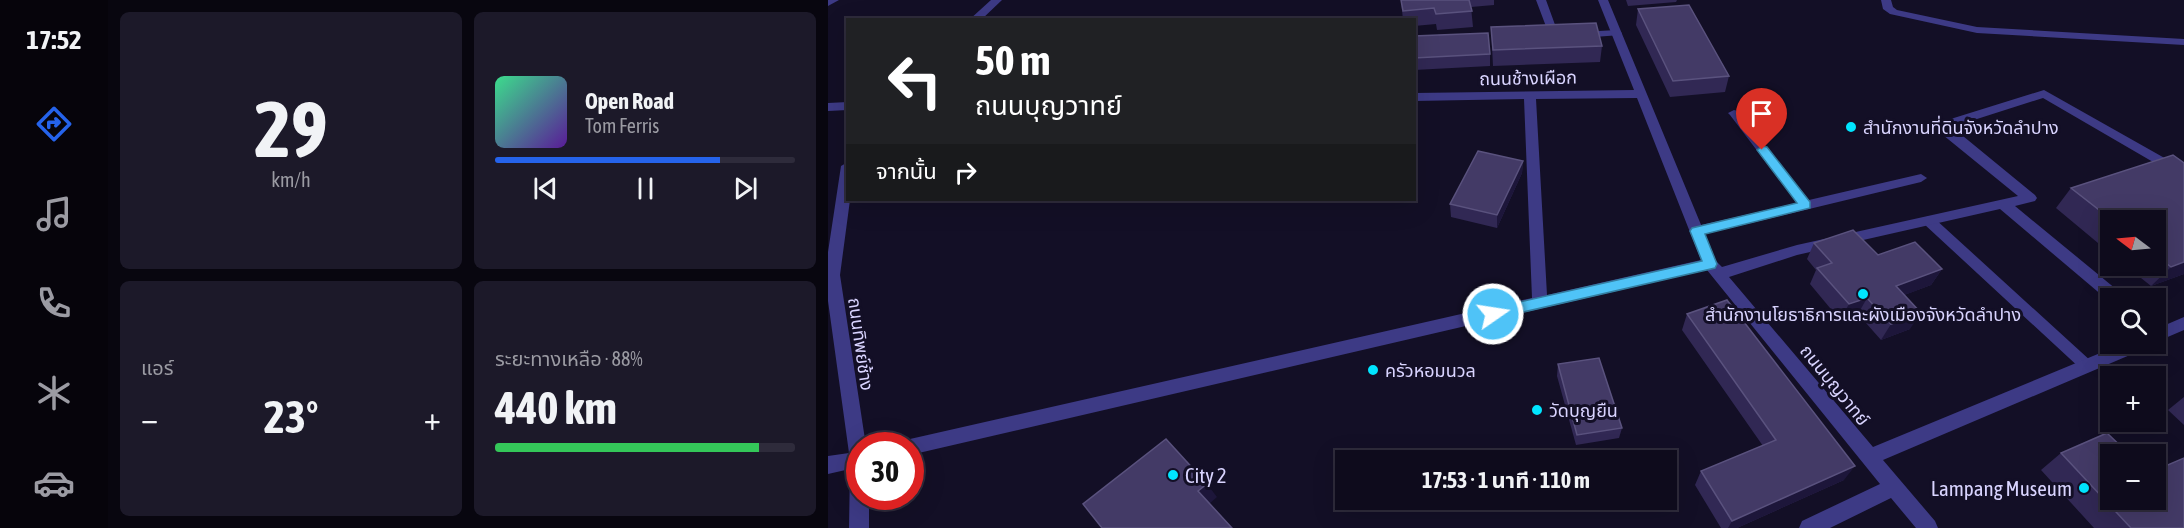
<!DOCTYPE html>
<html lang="th">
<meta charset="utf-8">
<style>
:root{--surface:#0e0b1c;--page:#1c1929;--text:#f1f3f6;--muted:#9b9ba3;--line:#2e2b3b;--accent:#2563eb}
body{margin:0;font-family:"Asap Condensed","Noto Sans Thai",sans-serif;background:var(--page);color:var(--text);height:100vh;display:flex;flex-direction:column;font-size:22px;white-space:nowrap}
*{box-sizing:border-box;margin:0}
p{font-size:20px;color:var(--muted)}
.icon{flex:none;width:33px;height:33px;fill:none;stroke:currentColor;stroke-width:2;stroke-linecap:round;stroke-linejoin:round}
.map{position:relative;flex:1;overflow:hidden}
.side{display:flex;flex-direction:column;gap:12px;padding:12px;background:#08060f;width:720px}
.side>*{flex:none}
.banner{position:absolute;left:18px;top:18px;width:570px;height:183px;border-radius:0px;box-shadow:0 6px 24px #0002,0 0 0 2px var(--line);background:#202124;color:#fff;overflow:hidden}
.needle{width:39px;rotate:286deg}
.buttons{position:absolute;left:1272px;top:210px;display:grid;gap:12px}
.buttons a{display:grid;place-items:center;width:66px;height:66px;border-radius:0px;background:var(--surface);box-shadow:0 6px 24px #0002,0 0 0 2px var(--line);font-size:30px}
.speed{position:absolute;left:18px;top:432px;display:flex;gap:12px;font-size:30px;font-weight:700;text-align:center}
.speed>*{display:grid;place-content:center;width:78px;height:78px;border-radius:50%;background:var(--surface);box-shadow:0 6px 24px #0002,0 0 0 2px var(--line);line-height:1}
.speed .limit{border:9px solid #d22;background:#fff;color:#111}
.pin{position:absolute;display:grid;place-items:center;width:51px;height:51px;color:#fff;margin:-62px -26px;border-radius:50% 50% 50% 0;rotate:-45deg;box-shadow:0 0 6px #0007}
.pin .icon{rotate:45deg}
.me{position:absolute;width:66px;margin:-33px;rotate:77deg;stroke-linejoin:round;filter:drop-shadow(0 0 4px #0008)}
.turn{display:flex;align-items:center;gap:21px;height:126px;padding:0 30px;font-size:27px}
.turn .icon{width:78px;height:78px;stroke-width:2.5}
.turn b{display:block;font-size:42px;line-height:51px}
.then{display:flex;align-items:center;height:57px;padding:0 30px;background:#0003;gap:12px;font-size:22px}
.big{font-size:45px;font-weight:700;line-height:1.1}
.side .card{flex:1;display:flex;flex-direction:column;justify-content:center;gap:9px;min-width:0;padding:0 21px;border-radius:9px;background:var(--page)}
.side .dial{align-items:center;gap:0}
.dial b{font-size:78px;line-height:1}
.song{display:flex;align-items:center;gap:18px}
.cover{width:72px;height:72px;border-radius:9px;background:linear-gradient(135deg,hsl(150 70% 55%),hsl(270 70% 35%))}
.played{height:6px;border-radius:3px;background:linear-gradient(90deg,var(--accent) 75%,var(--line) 75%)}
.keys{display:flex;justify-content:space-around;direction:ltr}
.heat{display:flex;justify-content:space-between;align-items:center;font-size:33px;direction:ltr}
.charge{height:9px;border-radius:4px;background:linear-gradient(90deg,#34c759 88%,var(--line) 0)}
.side .tiles{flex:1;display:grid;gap:12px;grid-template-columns:repeat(2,1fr)}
.trip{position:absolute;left:507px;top:450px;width:342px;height:60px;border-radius:0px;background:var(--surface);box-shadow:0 6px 24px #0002,0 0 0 2px var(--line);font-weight:700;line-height:60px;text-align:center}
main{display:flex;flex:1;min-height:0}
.tab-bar{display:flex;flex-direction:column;width:108px;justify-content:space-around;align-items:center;background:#06040b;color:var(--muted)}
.tab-bar .icon{width:42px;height:42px}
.tab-bar .active{color:var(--accent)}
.tab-bar b{font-size:27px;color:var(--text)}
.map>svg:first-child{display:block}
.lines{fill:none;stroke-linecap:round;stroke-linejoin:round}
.lane{fill:#3d3a85;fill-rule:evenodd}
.street{fill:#3d3a85;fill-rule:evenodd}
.wall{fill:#312854}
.shaded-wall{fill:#1d163a}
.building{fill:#433a66;stroke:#5a527e;stroke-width:1.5}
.route{fill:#4fc3f7;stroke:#337fa1;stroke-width:1.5}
.poi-dot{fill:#00e5ff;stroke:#130f26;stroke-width:2}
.labels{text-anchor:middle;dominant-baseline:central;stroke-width:6;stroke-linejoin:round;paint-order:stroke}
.street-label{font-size:18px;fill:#d9d4ff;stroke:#130f26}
.poi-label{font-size:18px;fill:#d9d4ff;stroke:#130f26;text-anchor:start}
.near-poi-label{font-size:21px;fill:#d9d4ff;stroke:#130f26;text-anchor:start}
</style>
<main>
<nav class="tab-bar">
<b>17:52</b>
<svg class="icon active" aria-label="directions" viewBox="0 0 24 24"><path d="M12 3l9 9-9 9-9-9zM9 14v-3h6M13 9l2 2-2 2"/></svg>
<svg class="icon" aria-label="music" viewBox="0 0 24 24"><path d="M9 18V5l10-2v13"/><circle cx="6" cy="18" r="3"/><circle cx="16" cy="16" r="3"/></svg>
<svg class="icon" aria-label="phone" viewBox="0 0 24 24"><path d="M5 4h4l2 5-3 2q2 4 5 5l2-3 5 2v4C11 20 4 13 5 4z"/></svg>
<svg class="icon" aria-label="climate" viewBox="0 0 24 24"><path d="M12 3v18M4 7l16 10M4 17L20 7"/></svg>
<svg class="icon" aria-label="car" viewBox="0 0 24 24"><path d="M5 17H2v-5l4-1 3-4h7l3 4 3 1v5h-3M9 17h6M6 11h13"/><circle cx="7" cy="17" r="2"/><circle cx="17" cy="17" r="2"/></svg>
</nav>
<section class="side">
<div class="tiles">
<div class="card dial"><b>29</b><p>km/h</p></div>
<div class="card">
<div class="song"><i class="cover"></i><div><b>Open Road</b><p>Tom Ferris</p></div></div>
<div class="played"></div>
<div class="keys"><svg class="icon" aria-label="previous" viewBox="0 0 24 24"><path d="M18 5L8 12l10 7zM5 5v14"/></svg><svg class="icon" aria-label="pause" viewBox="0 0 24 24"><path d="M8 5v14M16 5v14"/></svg><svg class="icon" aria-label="next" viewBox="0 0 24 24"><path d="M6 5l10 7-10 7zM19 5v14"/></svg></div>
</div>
<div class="card"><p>แอร์</p>
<div class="heat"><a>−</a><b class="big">23°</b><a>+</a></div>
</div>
<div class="card"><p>ระยะทางเหลือ · 88%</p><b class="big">440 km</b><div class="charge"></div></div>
</div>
</section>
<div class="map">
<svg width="1356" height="528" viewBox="0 0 1356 528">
<rect width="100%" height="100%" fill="#130f26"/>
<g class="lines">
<!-- lane -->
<path class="lane" d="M 0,0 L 11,0 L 0,6 Z
M 708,0 L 718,0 L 730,33 L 737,34 L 737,38 L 722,37 Z
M 789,30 L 794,33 L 793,35 L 752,38 L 747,35 L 752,32 Z
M 906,110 L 910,111 L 981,200 L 1093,174 L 1099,178 L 1093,182 L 869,236 L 864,234 L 863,231 L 869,226 L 969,203 L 902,115 L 900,113 Z
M 1101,216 L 1106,218 L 1264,362 L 1267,366 L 1264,370 L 1259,372 L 1254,370 L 1096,224 L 1095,221 L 1096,218 Z"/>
<!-- street -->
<path class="street" d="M 163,0 L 174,0 L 153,20 L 141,20 Z
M 770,0 L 780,0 L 888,261 L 894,267 L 969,245 L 1190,196 L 1115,135 L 1111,125 L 1113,122 L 1216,90 L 1356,169 L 1356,180 L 1215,98 L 1124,127 L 1207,195 L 1209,198 L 1207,201 L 1187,206 L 1294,294 L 1296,298 L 1282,298 L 1282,302 L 1172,209 L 969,255 L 901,277 L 1045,447 L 1294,344 L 1318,344 L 1316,349 L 1055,460 L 1107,521 L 1110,528 L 1088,528 L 1063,498 L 1002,528 L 971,528 L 974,521 L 1052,484 L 879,270 L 82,455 L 82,446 L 74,446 L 76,441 L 82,439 L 704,298 L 696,99 L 586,101 L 586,93 L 806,90 ZM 809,98 L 873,260 L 719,295 L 708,99 Z
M 1053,0 L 1063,0 L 1065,7 L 1069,10 L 1149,27 L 1356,39 L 1356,45 L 1149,33 L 1062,14 L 1055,9 Z
M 20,102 L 20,110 L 0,111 L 0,103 Z
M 20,162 L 20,200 L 22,200 L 12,275 L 38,446 L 32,446 L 32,496 L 41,496 L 41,528 L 21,528 L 22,469 L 0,474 L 0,456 L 21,453 L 0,301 L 0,252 L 13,166 Z
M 1356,317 L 1356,330 L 1328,342 L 1328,329 Z"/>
</g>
<!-- wall -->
<path class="wall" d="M 573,0 L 666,0 L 666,5 L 643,7 L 645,27 L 609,30 L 608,24 L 586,26 L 586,20 L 575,20 Z
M 798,0 L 849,0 L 848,2 L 800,6 Z
M 810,9 L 901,76 L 897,92 L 842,97 L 808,25 Z
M 663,27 L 774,46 L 772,62 L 665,66 Z
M 586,36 L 662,54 L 662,66 L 586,70 Z
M 1345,155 L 1356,163 L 1356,274 L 1323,286 L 1298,266 L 1328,266 L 1328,220 L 1282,220 L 1282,253 L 1228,208 L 1243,188 Z
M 695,161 L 694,173 L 669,228 L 623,217 L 622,204 Z
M 986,243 L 1050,255 L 1114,269 L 1103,285 L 1076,295 L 1082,329 L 1053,340 L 1030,314 L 1012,320 L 982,284 L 988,270 L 979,259 Z
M 859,314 L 1016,480 L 909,528 L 893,528 L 867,485 L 873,471 L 935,446 L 854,330 Z
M 730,364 L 794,428 L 791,438 L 748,445 L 729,376 Z
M 1356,397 L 1356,425 L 1340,410 Z
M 1233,453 L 1282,500 L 1356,528 L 1266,528 L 1213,470 Z"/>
<!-- shaded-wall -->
<path class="shaded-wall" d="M 695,161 L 694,173 L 669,228 L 669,215 Z
M 1356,262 L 1356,274 L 1323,286 L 1343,267 Z
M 1114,269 L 1103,285 L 1058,302 L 1068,286 Z
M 1039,298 L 1030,314 L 1012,320 L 1021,304 Z
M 1093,313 L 1082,329 L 1053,340 L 1063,324 Z
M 1027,466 L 1016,480 L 909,528 L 900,528 L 904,521 Z
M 379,484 L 389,497 L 380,505 L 370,491 Z"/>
<!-- building -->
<path class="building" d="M 573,0 L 641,0 L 644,11 L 608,14 L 606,8 L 575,11 Z
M 861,5 L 901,76 L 845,81 L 810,9 Z
M 768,23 L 774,46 L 665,50 L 663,27 Z
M 660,33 L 662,54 L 586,58 L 586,36 Z
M 650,151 L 695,161 L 669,215 L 622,204 Z
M 1345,155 L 1356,163 L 1356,262 L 1343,267 L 1328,255 L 1328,220 L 1284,220 L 1243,188 Z
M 1025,230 L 1050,255 L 1087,242 L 1114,269 L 1068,286 L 1093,313 L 1063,324 L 1039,298 L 1021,304 L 989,268 L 1004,263 L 986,243 Z
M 899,300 L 1027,466 L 904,521 L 873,471 L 948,440 L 859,314 Z
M 771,358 L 794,428 L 749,435 L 730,364 Z
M 1279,433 L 1301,454 L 1282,454 L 1282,500 L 1328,500 L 1328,470 L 1356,458 L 1356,528 L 1303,528 L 1233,453 Z
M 338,439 L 379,484 L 370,491 L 404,528 L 274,528 L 255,504 Z"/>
<!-- route -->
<path class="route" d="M 934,146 L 939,147 L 982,202 L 982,208 L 877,234 L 889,264 L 887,268 L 665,319 L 660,318 L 658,314 L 665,308 L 874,261 L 862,231 L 864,228 L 969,203 L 929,150 Z"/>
<!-- markers -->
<g class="poi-dot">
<circle cx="1023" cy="127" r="6"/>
<circle cx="1035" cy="294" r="6"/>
<circle cx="545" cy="370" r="6"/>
<circle cx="709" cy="410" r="6"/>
<circle cx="345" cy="475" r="6"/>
<circle cx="1256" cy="488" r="6"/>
</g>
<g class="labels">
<!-- street labels -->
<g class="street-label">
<text transform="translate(700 78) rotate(-1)">ถนนช้างเผือก</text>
<text transform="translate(33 344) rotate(82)">ถนนทิพย์ช้าง</text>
<text transform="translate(1007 385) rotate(51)">ถนนบุญวาทย์</text>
</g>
<!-- poi labels -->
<g class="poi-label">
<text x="1035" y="127">สำนักงานที่ดินจังหวัดลำปาง</text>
<text x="1035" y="314" text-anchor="middle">สำนักงานโยธาธิการและผังเมืองจังหวัดลำปาง</text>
<text x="557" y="370">ครัวหอมนวล</text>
<text x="721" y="410">วัดบุญยืน</text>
</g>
<!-- near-poi labels -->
<g class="near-poi-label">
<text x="357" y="475">City 2</text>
<text x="1244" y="488" text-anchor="end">Lampang Museum</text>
</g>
</g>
</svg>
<div class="buttons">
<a><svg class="needle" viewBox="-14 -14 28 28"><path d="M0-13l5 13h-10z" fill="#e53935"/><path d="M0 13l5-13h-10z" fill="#9b9ba3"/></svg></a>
<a><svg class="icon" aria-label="search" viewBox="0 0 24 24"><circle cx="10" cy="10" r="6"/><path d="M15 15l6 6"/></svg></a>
<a>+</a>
<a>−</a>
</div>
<div class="speed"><div class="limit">30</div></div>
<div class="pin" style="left:934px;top:150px;background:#d93025"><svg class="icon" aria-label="arrive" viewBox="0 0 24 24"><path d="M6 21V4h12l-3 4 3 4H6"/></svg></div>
<svg class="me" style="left:665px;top:314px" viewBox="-20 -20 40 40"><circle r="17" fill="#4fc3f7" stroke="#fff" stroke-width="3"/><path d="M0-11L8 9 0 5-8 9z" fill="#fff"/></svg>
<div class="trip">17:53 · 1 นาที · 110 m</div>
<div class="banner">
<div class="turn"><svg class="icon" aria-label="left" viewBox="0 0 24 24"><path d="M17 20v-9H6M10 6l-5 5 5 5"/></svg><div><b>50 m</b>ถนนบุญวาทย์</div></div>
<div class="then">จากนั้น<svg class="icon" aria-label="right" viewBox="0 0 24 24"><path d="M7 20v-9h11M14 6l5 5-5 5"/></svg></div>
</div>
</div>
</main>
